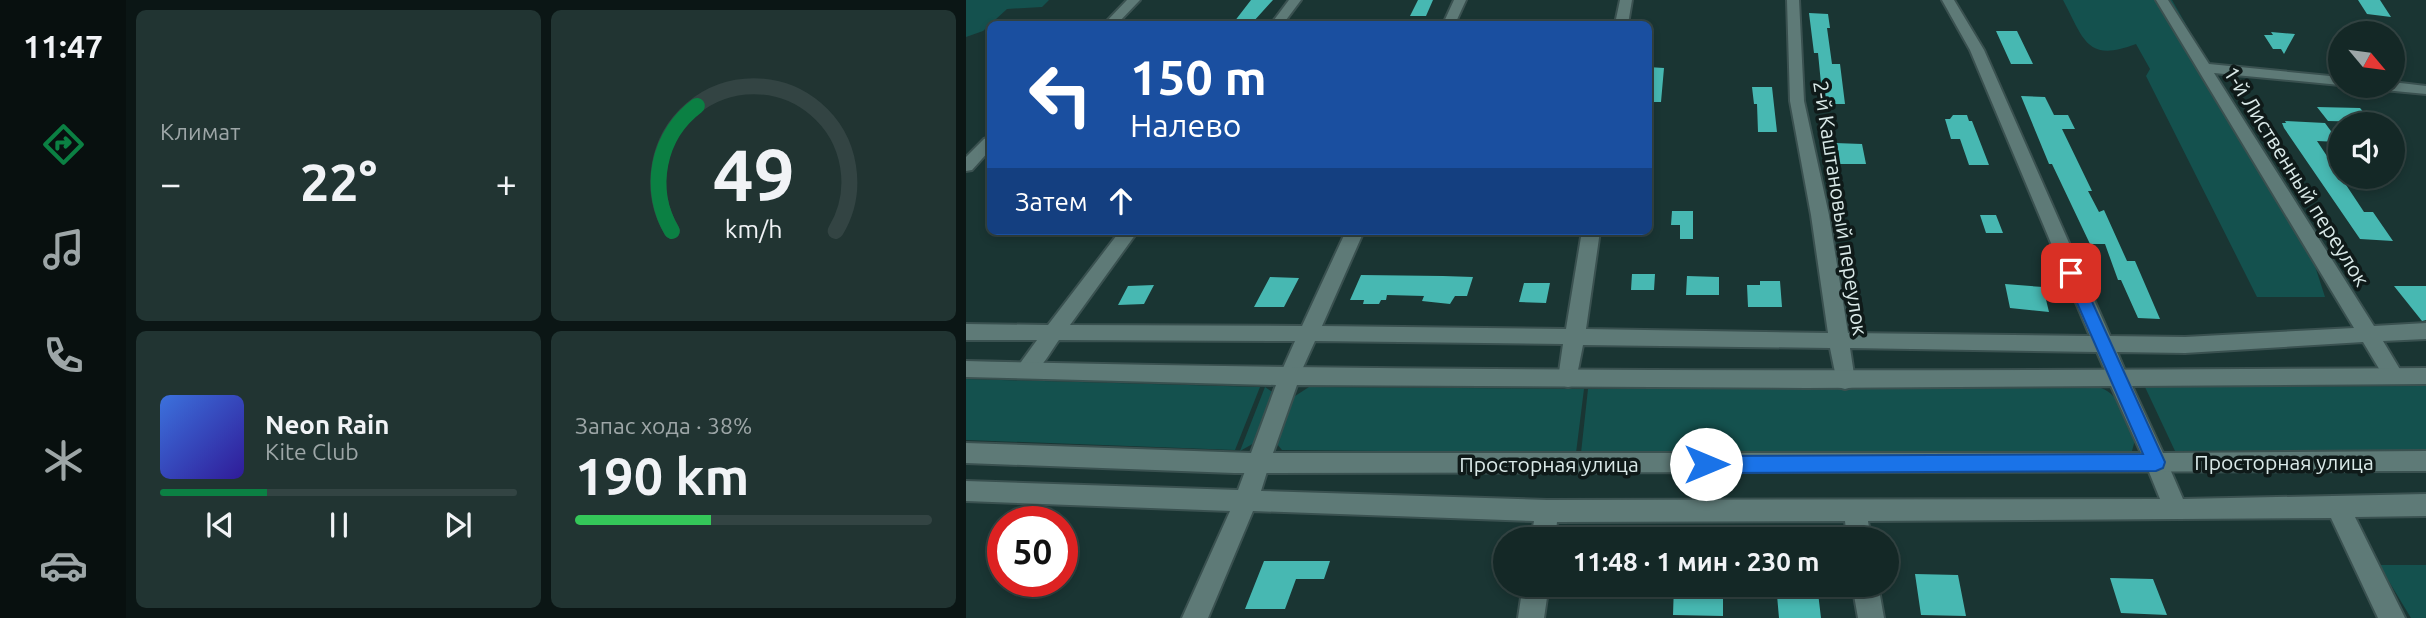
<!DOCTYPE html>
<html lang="ru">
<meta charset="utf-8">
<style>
:root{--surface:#142826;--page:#213432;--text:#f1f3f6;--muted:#9da6a7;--line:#334443;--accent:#0b8043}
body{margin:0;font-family:Ubuntu,sans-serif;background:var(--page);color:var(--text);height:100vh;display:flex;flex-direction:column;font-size:26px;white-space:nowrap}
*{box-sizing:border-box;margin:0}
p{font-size:23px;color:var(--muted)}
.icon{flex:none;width:38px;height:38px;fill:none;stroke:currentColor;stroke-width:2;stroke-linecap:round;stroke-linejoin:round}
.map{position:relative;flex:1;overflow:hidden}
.sheet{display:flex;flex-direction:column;gap:10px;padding:10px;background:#0b1615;width:840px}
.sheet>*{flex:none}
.hud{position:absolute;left:21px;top:21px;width:665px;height:214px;border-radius:10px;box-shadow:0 4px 10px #0003,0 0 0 2px var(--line);background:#1a4fa0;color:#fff;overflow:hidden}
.needle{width:46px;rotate:119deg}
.buttons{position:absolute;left:1362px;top:21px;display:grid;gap:14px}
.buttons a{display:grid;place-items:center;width:77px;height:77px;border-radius:50%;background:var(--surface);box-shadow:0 4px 10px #0003,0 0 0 2px var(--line);font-size:35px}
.speed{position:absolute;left:21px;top:506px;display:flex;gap:14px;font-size:35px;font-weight:700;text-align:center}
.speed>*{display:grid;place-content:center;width:91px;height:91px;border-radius:50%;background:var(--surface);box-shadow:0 4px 10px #0003,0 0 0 2px var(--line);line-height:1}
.speed .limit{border:10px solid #d22;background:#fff;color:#111}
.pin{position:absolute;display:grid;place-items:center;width:60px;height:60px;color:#fff;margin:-30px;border-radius:14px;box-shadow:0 4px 10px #0006}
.me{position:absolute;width:77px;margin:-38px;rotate:90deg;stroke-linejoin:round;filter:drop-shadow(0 0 5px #0008)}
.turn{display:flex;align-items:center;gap:24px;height:147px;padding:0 28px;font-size:32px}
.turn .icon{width:91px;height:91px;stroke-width:2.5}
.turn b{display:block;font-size:49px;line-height:60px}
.then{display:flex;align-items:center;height:66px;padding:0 28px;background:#0003;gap:14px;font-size:26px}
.big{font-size:52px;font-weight:700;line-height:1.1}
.sheet .widget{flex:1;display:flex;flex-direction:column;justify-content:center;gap:10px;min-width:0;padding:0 24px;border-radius:10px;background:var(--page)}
.sheet .dial{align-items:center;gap:0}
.dial svg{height:182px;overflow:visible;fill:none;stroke:var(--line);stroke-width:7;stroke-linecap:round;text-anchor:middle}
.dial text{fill:var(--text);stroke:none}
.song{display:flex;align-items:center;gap:21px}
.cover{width:84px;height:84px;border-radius:10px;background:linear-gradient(135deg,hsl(220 70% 55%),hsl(250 70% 35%))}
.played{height:7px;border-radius:4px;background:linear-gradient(90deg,var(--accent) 30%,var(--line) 30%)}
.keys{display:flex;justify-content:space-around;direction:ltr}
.heat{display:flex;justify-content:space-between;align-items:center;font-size:38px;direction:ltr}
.charge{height:10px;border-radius:5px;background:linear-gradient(90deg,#34c759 38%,var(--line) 0)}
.sheet .tiles{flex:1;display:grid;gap:10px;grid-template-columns:repeat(2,1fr)}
.trip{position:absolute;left:527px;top:527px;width:406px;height:70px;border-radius:35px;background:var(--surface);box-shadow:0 4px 10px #0003,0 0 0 2px var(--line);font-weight:700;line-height:70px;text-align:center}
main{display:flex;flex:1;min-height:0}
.tab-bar{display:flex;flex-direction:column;width:126px;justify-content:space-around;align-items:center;background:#08100f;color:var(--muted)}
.tab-bar .icon{width:49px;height:49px}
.tab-bar .selected{color:var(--accent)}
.tab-bar b{font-size:32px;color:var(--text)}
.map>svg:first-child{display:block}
.green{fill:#14514e}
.building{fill:#47b8b2}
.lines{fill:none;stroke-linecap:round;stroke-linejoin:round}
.minor-casing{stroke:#3a5150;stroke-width:4}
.secondary-casing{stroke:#3a5150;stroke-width:4}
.minor{fill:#5e7a77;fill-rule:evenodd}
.secondary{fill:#5e7a77;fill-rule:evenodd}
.route{fill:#1a73e8;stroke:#114b97;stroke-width:2}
.labels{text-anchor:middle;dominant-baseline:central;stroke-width:7;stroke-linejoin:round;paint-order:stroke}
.street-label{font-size:21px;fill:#dae9e8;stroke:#0f1a19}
</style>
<main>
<nav class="tab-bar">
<b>11:47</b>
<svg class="icon selected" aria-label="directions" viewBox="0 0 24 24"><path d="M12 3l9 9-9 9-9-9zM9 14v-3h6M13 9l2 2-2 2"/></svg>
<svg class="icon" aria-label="music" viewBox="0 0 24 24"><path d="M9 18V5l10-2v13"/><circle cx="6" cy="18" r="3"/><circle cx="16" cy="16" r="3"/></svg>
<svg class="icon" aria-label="phone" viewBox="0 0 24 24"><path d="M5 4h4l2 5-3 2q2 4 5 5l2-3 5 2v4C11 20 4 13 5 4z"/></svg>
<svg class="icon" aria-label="climate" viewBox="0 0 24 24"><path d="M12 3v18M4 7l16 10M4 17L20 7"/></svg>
<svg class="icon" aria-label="car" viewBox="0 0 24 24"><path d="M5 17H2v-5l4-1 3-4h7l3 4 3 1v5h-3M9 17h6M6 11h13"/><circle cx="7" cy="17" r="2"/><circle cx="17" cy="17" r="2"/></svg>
</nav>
<section class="sheet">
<div class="tiles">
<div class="widget"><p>Климат</p>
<div class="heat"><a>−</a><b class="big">22°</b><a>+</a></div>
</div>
<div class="widget dial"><svg viewBox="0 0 100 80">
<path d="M14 69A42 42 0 1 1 86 69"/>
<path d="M14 69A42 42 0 0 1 25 14" stroke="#0b8043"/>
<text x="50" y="56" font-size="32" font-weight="700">49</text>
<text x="50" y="72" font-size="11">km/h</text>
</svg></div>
<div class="widget">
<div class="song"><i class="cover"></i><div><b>Neon Rain</b><p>Kite Club</p></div></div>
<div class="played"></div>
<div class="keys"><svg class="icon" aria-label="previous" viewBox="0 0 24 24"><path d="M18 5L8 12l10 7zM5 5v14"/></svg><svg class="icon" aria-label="pause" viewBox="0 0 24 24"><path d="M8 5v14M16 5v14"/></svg><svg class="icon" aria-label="next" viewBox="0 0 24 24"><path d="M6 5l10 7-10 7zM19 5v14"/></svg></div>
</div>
<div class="widget"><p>Запас хода · 38%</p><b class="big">190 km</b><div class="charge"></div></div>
</div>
</section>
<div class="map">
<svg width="1460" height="618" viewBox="0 0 1460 618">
<rect width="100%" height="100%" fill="#1a3533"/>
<!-- green -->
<path class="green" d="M 0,0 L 83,0 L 76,7 L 41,9 L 17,31 L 0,37 Z
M 1097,0 L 1206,0 L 1238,56 L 1231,64 L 1233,74 L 1349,266 L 1359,297 L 1291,297 L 1180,76 L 1184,69 L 1170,44 C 1120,63 1118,39 1097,0 Z
M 0,379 L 294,387 L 269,450 L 0,440 Z
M 1460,386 L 1460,450 L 1209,451 L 1179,387 Z
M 299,387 L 308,393 L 290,442 L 274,451 Z
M 343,387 L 618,389 L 610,453 L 316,450 L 311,444 L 326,398 Z
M 1135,388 C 1155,395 1161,422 1169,440 L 1166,451 L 615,453 L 622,389 Z
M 1413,565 L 1460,565 L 1460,618 L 1445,618 Z"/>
<!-- building -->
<path class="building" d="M 285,0 L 307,0 L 287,22 L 268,22 Z
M 452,0 L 467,0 L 460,16 L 444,16 Z
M 1392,0 L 1414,0 L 1425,17 L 1401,14 Z
M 843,13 L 862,14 L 864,28 L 861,28 L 866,64 L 874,64 L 879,104 L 857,104 L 852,53 L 848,53 Z
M 1030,31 L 1051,31 L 1067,64 L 1045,64 Z
M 1305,32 L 1329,34 L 1318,54 L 1315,49 L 1307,49 L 1298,35 L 1307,35 Z
M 682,67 L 698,68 L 695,102 L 682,102 Z
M 786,87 L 806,87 L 811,132 L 792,132 L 791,104 L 788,104 Z
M 1055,96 L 1079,97 L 1088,115 L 1102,115 L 1109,129 L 1096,129 L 1126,191 L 1122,191 L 1133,212 L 1138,210 L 1161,261 L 1169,261 L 1194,319 L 1172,318 L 1155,280 L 1152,280 L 1139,244 L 1124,244 L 1086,164 L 1083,164 Z
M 1351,107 L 1394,108 L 1406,122 L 1362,121 Z
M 987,115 L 1001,115 L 1003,121 L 1006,121 L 1023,165 L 1003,165 L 994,139 L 985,139 L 979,119 L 984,119 Z
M 1319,121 L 1359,123 L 1373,142 L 1351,141 L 1398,212 L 1407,212 L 1427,241 L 1394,239 L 1318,128 L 1316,123 L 1320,123 Z
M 869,143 L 896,144 L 900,164 L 872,164 Z
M 706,211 L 727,211 L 727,239 L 714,239 L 714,225 L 705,225 Z
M 1014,215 L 1030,215 L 1037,233 L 1020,233 Z
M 666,274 L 689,274 L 688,290 L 665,290 Z
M 395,275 L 477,276 L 507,277 L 501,296 L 489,296 L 484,304 L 456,301 L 458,296 L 421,295 L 420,300 L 415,300 L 413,304 L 397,304 L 398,300 L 384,300 Z
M 721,276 L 753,277 L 753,295 L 720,295 Z
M 304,277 L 333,278 L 318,307 L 288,307 Z
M 794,281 L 814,281 L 816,307 L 782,307 L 781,285 L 794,285 Z
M 558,283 L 584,283 L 580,303 L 553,302 Z
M 1039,284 L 1077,287 L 1083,312 L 1044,308 Z
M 188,285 L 178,304 L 152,305 L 162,286 Z
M 1428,286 L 1460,286 L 1460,320 L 1456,321 Z
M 298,561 L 364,561 L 358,579 L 330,579 L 319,609 L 279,609 Z
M 949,574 L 992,575 L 1000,616 L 955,615 Z
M 1144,578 L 1187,579 L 1201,615 L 1155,613 Z
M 708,584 L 757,584 L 757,616 L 707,615 Z
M 810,584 L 851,584 L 855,618 L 813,618 Z"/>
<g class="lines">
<!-- minor casing -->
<g class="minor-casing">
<path id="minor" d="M 161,0 L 174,0 L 151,24 L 138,24 Z
M 323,0 L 335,0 L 317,24 L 305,24 Z
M 488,0 L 500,0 L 489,24 L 477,24 Z
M 654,0 L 666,0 L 662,24 L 649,24 Z
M 821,0 L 833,0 L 838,101 L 863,215 L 882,333 L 1124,336 L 1004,50 L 976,0 L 988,0 L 1018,50 L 1144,336 L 1219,337 L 1388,328 L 1190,0 L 1202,0 L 1243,64 L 1374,77 L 1374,85 L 1248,73 L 1408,326 L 1460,323 L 1460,339 L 1417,341 L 1438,376 L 1435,382 L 1428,384 L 1421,382 L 1397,342 L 1219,353 L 1151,352 L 1162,378 L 1159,384 L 1152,386 L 1145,384 L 1131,352 L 884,348 L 889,381 L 886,387 L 879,389 L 872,387 L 864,348 L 617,345 L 609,385 L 602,387 L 595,385 L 592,379 L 597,344 L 349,341 L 330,383 L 323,385 L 316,383 L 313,377 L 329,341 L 93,340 C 83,353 71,381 53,375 L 50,369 L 71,340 L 0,340 L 0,324 L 82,325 L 154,231 L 172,231 L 104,325 L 336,326 L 380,231 L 398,231 L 356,326 L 600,329 L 616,231 L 634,231 L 620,329 L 862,333 L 845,215 L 824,101 Z
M 1426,82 L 1460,86 L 1460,94 L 1418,90 L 1411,86 L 1426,86 Z
M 24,137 L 24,150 L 6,170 L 0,171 L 0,157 L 18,139 Z
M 293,452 L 301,455 L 304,462 L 295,491 L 581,500 L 1194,499 L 1179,462 L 1182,455 L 1190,452 L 1198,455 L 1217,499 L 1460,494 L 1460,516 L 1389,517 L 1439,618 L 1412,618 L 1365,518 L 902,521 L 905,539 L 881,539 L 879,521 L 591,522 L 589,539 L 565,539 L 568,521 L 287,511 L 242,618 L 216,618 L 264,511 L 0,501 L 0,481 L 272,490 L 285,455 Z
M 557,584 L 583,584 L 578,618 L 552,618 Z
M 886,584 L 912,584 L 918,618 L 892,618 Z"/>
</g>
<!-- secondary casing -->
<g class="secondary-casing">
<path id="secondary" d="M 0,361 C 487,373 973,371 1460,368 L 1460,384 L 1166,386 L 1197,453 L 1460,451 L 1460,471 L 268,473 L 0,463 L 0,443 L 285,453 L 310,385 L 0,377 ZM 331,385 L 840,388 L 1145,386 L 1175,453 L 307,453 Z"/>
</g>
<!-- minor -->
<use href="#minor" class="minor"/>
<!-- secondary -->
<use href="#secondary" class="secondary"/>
</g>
<!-- route -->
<path class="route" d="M 1105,268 L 1113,273 L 1199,462 L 1197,468 L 1190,471 L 740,473 L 733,470 L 731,464 L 733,459 L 740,456 L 1177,454 L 1098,273 Z"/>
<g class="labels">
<!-- street labels -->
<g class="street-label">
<text transform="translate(1331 176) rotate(58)">1-й Лиственный переулок</text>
<text transform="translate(875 208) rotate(81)">2-й Каштановый переулок</text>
<text x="1318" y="462">Просторная улица</text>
<text x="583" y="464">Просторная улица</text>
</g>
</g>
</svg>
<div class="buttons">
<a><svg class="needle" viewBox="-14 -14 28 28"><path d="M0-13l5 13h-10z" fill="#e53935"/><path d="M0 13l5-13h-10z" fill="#9da6a7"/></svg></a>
<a><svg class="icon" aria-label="sound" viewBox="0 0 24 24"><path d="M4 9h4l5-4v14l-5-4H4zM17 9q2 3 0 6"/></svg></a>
</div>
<div class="speed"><div class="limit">50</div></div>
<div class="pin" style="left:1105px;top:273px;background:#d93025"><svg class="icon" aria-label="arrive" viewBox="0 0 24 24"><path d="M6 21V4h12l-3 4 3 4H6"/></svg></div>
<svg class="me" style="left:740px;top:464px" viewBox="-20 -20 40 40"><circle r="19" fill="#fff"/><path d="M0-13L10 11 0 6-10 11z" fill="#1a73e8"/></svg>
<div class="trip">11:48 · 1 мин · 230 m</div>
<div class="hud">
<div class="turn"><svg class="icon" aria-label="left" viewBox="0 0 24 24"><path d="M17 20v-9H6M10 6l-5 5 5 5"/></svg><div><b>150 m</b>Налево</div></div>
<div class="then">Затем<svg class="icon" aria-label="ahead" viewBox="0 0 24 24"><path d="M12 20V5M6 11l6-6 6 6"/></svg></div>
</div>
</div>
</main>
